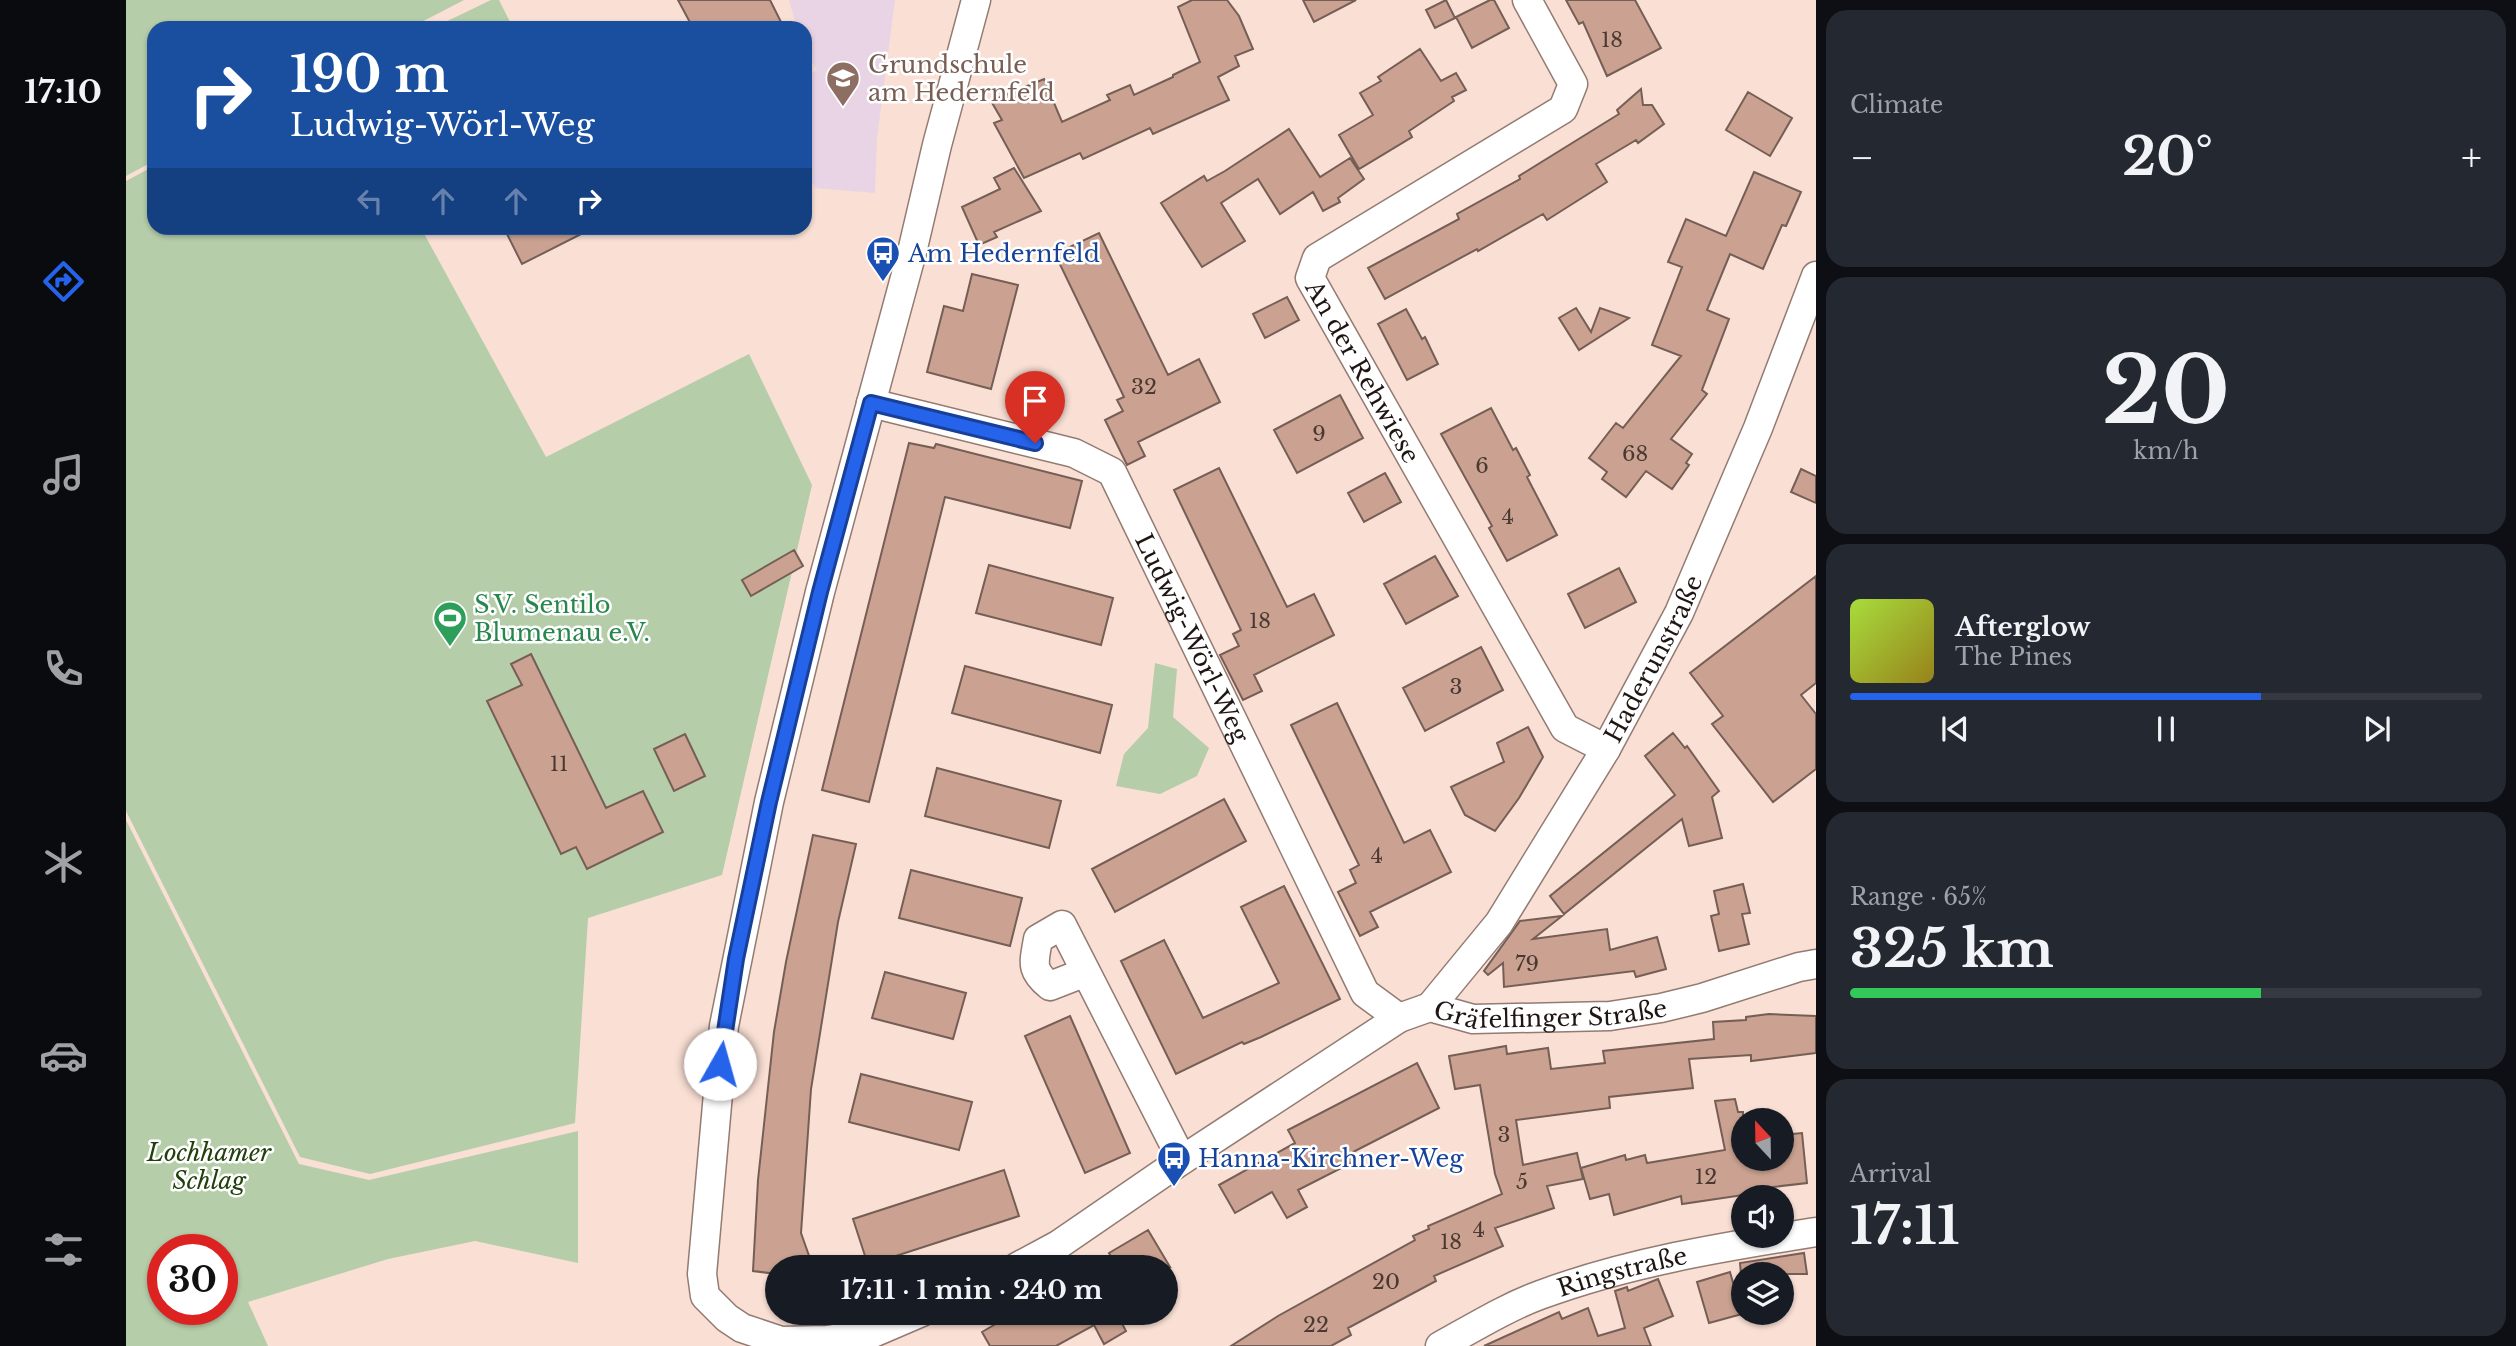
<!DOCTYPE html>
<meta charset="utf-8">
<style>
:root{--surface:#171b24;--page:#242831;--text:#f1f3f6;--muted:#9ea1a6;--line:#363941;--accent:#2563eb}
body{margin:0;font-family:"Libre Baskerville",serif;background:var(--page);color:var(--text);height:100vh;display:flex;flex-direction:column;font-size:26px;white-space:nowrap}
*{box-sizing:border-box;margin:0}
p{font-size:23px;color:var(--muted)}
.icon{flex:none;width:38px;height:38px;fill:none;stroke:currentColor;stroke-width:2;stroke-linecap:round;stroke-linejoin:round}
.map{position:relative;flex:1;overflow:hidden}
.side{display:flex;flex-direction:column;gap:10px;padding:10px;background:#0d0f14;width:700px}
.side>*{flex:none}
.guide{position:absolute;left:21px;top:21px;width:665px;height:214px;border-radius:21px;box-shadow:0 2px 5px #0004;background:#1a4fa0;color:#fff;overflow:hidden}
.needle{width:46px;rotate:338deg}
.buttons{position:absolute;left:1605px;top:1108px;display:grid;gap:14px}
.buttons a{display:grid;place-items:center;width:63px;height:63px;border-radius:50%;background:var(--surface);box-shadow:0 2px 5px #0004;font-size:35px}
.speed{position:absolute;left:21px;top:1234px;display:flex;gap:14px;font-size:35px;font-weight:700;text-align:center}
.speed>*{display:grid;place-content:center;width:91px;height:91px;border-radius:50%;background:var(--surface);box-shadow:0 2px 5px #0004;line-height:1}
.speed .limit{border:10px solid #d22;background:#fff;color:#111}
.pin{position:absolute;display:grid;place-items:center;width:60px;height:60px;color:#fff;margin:-72px -30px;border-radius:50% 50% 50% 0;rotate:-45deg;box-shadow:0 0 7px #0007}
.pin .icon{rotate:45deg}
.me{position:absolute;width:77px;margin:-38px;rotate:7deg;stroke-linejoin:round;filter:drop-shadow(0 0 5px #0008)}
.turn{display:flex;align-items:center;gap:24px;height:147px;padding:0 28px;font-size:32px}
.turn .icon{width:91px;height:91px;stroke-width:2.5}
.turn b{display:block;font-size:49px;line-height:60px}
.lanes{display:flex;align-items:center;height:66px;padding:0 28px;background:#0003;justify-content:center;gap:35px;direction:ltr}
.lanes .off{opacity:.35}
.big{font-size:52px;font-weight:800;line-height:1.1}
.side .widget{flex:1;display:flex;flex-direction:column;justify-content:center;gap:10px;min-width:0;padding:0 24px;border-radius:21px;background:var(--page)}
.side .dial{align-items:center;gap:0}
.dial b{font-size:91px;line-height:1}
.song{display:flex;align-items:center;gap:21px}
.cover{width:84px;height:84px;border-radius:10px;background:linear-gradient(135deg,hsl(80 70% 55%),hsl(50 70% 35%))}
.played{height:7px;border-radius:4px;background:linear-gradient(90deg,var(--accent) 65%,var(--line) 65%)}
.keys{display:flex;justify-content:space-around;direction:ltr}
.heat{display:flex;justify-content:space-between;align-items:center;font-size:38px;direction:ltr}
.charge{height:10px;border-radius:5px;background:linear-gradient(90deg,#34c759 65%,var(--line) 0)}
.trip{position:absolute;left:639px;top:1255px;width:413px;height:70px;border-radius:35px;background:var(--surface);box-shadow:0 2px 5px #0004;font-weight:800;line-height:70px;text-align:center}
main{display:flex;flex:1;min-height:0}
.dock{display:flex;flex-direction:column;width:126px;justify-content:space-around;align-items:center;background:#090b0e;color:var(--muted)}
.dock .icon{width:49px;height:49px}
.dock .active{color:var(--accent)}
.dock b{font-size:32px;color:var(--text)}
.map>svg:first-child{display:block}
.education{fill:#e8d4e4}
.green{fill:#b5cda9;fill-rule:evenodd}
.building{fill:#cba291;stroke:#755e55;stroke-width:2}
.lines{fill:none;stroke-linecap:round;stroke-linejoin:round}
.street-casing{stroke:#937b72;stroke-width:31}
.street{stroke:#fff;stroke-width:28}
.route-casing{stroke:#184099;stroke-width:18}
.route{stroke:#2563eb;stroke-width:12}
.labels{text-anchor:middle;dominant-baseline:central;stroke-width:5;stroke-linejoin:round;paint-order:stroke}
.number-label{font-size:21px;fill:#4a3932}
.education-label{font-size:24px;fill:#785e54;stroke:#fff;text-anchor:start}
.transit-label{font-size:24px;fill:#164399;stroke:#fff;text-anchor:start}
.street-label{font-size:24px;fill:#1f1613;stroke:#fff}
.leisure-label{font-size:24px;fill:#27864d;stroke:#fff;text-anchor:start}
.park-label{font-size:24px;font-style:italic;fill:#22400c;stroke:#fff}
</style>
<main>
<nav class="dock">
<b>17:10</b>
<svg class="icon active" aria-label="directions" viewBox="0 0 24 24"><path d="M12 3l9 9-9 9-9-9zM9 14v-3h6M13 9l2 2-2 2"/></svg>
<svg class="icon" aria-label="music" viewBox="0 0 24 24"><path d="M9 18V5l10-2v13"/><circle cx="6" cy="18" r="3"/><circle cx="16" cy="16" r="3"/></svg>
<svg class="icon" aria-label="phone" viewBox="0 0 24 24"><path d="M5 4h4l2 5-3 2q2 4 5 5l2-3 5 2v4C11 20 4 13 5 4z"/></svg>
<svg class="icon" aria-label="climate" viewBox="0 0 24 24"><path d="M12 3v18M4 7l16 10M4 17L20 7"/></svg>
<svg class="icon" aria-label="car" viewBox="0 0 24 24"><path d="M5 17H2v-5l4-1 3-4h7l3 4 3 1v5h-3M9 17h6M6 11h13"/><circle cx="7" cy="17" r="2"/><circle cx="17" cy="17" r="2"/></svg>
<svg class="icon" aria-label="filters" viewBox="0 0 24 24"><path d="M4 7h16M4 17h16"/><circle cx="9" cy="7" r="2"/><circle cx="15" cy="17" r="2"/></svg>
</nav>
<div class="map">
<svg width="1690" height="1346" viewBox="0 0 1690 1346">
<rect width="100%" height="100%" fill="#f9dfd4"/>
<!-- education -->
<path class="education" d="M 663,0 L 769,0 L 751,138 L 749,193 L 689,188 L 679,168 L 679,77 L 691,70 L 679,51 L 679,28 L 671,28 Z"/>
<!-- green -->
<path class="green" d="M 0,0 L 338,0 L 284,28 L 28,28 L 28,161 L 0,176 Z
M 365,0 L 373,0 L 387,28 L 307,28 Z
M 28,166 L 28,228 L 295,228 L 420,457 L 623,354 L 686,485 L 596,875 L 462,918 L 449,1123 L 244,1174 L 174,1157 L 0,811 L 0,181 Z
M 1029,663 L 1051,669 L 1047,717 L 1083,748 L 1071,776 L 1034,794 L 990,786 L 998,754 L 1022,728 Z
M 0,820 L 173,1164 L 243,1180 L 452,1131 L 452,1263 L 349,1241 L 262,1259 L 122,1302 L 142,1346 L 0,1346 ZM 37,1250 L 96,1250 L 96,1309 L 37,1309 Z"/>
<!-- building -->
<path class="building" d="M 552,0 L 644,0 L 658,28 L 567,28 Z
M 1066,0 L 1101,0 L 1113,16 L 1127,49 L 1109,56 L 1113,66 L 1092,77 L 1103,100 L 1027,134 L 1024,128 L 957,159 L 954,153 L 898,178 L 868,123 L 876,120 L 865,101 L 918,79 L 936,122 L 984,100 L 981,95 L 1004,85 L 1008,95 L 1047,77 L 1047,75 L 1074,62 L 1052,7 Z
M 1177,0 L 1230,0 L 1188,22 Z
M 1320,0 L 1329,18 L 1309,28 L 1300,10 Z
M 1364,0 L 1368,0 L 1383,28 L 1346,48 L 1330,17 Z
M 1440,0 L 1509,0 L 1535,48 L 1481,76 L 1457,22 L 1453,24 Z
M 1294,49 L 1315,81 L 1330,73 L 1340,90 L 1326,97 L 1328,101 L 1283,131 L 1286,137 L 1233,169 L 1213,135 L 1247,115 L 1234,93 L 1255,81 L 1252,77 Z
M 1515,89 L 1517,105 L 1526,105 L 1538,124 L 1512,143 L 1510,140 L 1470,164 L 1481,182 L 1421,220 L 1417,214 L 1352,251 L 1351,249 L 1259,299 L 1242,268 L 1333,219 L 1331,214 L 1394,179 L 1393,176 L 1493,114 L 1491,110 Z
M 1622,92 L 1666,118 L 1644,156 L 1600,130 Z
M 1163,129 L 1194,177 L 1224,158 L 1238,179 L 1212,198 L 1214,202 L 1197,211 L 1187,192 L 1154,214 L 1132,179 L 1095,203 L 1119,241 L 1076,267 L 1035,203 L 1078,176 L 1081,181 L 1099,171 Z
M 888,168 L 915,211 L 868,232 L 871,237 L 853,245 L 836,207 L 874,189 L 868,178 Z
M 1628,172 L 1675,192 L 1660,226 L 1656,225 L 1637,269 L 1604,254 L 1581,310 L 1603,319 L 1576,390 L 1581,394 L 1545,439 L 1566,454 L 1560,463 L 1563,465 L 1546,489 L 1520,471 L 1500,497 L 1476,479 L 1481,472 L 1463,458 L 1490,423 L 1497,428 L 1555,356 L 1526,345 L 1556,267 L 1542,262 L 1560,219 L 1600,236 Z
M 378,228 L 467,228 L 396,264 Z
M 973,233 L 1042,375 L 1073,359 L 1094,402 L 1012,442 L 1019,456 L 1001,465 L 979,420 L 997,411 L 991,400 L 998,397 L 929,254 Z
M 846,274 L 892,285 L 865,389 L 801,372 L 818,306 L 837,311 Z
M 1161,297 L 1173,320 L 1139,338 L 1127,314 Z
M 1450,308 L 1465,332 L 1474,308 L 1503,318 L 1453,350 L 1433,318 Z
M 1280,309 L 1296,339 L 1299,337 L 1312,364 L 1281,380 L 1252,324 Z
M 1214,395 L 1237,438 L 1171,473 L 1148,430 Z
M 1365,408 L 1387,450 L 1390,448 L 1404,475 L 1401,477 L 1431,535 L 1381,561 L 1363,528 L 1366,526 L 1315,434 Z
M 783,443 L 808,448 L 810,444 L 956,481 L 944,528 L 819,497 L 743,802 L 696,790 Z
M 1093,468 L 1161,607 L 1188,594 L 1208,635 L 1128,675 L 1136,691 L 1117,700 L 1094,655 L 1113,646 L 1107,634 L 1115,630 L 1048,490 Z
M 1675,469 L 1690,476 L 1690,503 L 1665,492 Z
M 1259,473 L 1275,502 L 1238,522 L 1222,493 Z
M 668,550 L 677,566 L 625,596 L 616,580 Z
M 1309,556 L 1332,596 L 1280,624 L 1258,584 Z
M 863,565 L 987,598 L 975,645 L 850,613 Z
M 1493,568 L 1510,602 L 1459,628 L 1442,594 Z
M 1690,576 L 1690,683 L 1675,695 L 1690,714 L 1690,769 L 1647,802 L 1586,724 L 1597,716 L 1564,673 Z
M 1355,647 L 1377,690 L 1299,731 L 1277,688 Z
M 405,654 L 480,808 L 517,791 L 537,832 L 461,869 L 450,847 L 435,854 L 361,701 L 396,685 L 385,664 Z
M 839,666 L 986,705 L 974,753 L 826,713 Z
M 1211,703 L 1278,843 L 1304,830 L 1325,872 L 1244,912 L 1252,927 L 1234,936 L 1212,892 L 1230,883 L 1224,870 L 1233,865 L 1165,725 Z
M 1402,727 L 1417,757 L 1393,798 L 1369,831 L 1339,815 L 1325,787 L 1378,762 L 1371,743 Z
M 1547,733 L 1559,748 L 1561,746 L 1593,791 L 1586,797 L 1596,838 L 1563,846 L 1556,819 L 1438,914 L 1424,896 L 1549,795 L 1519,756 Z
M 559,734 L 579,776 L 548,791 L 528,749 Z
M 811,768 L 935,801 L 923,848 L 799,816 Z
M 1098,799 L 1120,841 L 989,912 L 966,869 Z
M 687,835 L 730,844 L 712,922 L 685,1089 L 675,1233 L 687,1267 L 651,1267 L 651,1274 L 627,1271 L 632,1180 L 648,1032 L 660,962 Z
M 785,870 L 896,898 L 884,946 L 773,918 Z
M 1617,884 L 1624,913 L 1616,914 L 1623,944 L 1593,951 L 1585,916 L 1593,914 L 1588,891 Z
M 1158,886 L 1214,999 L 1135,1037 L 1118,1044 L 1116,1042 L 1050,1074 L 995,961 L 1038,940 L 1077,1018 L 1153,983 L 1115,907 Z
M 1436,916 L 1407,939 L 1481,929 L 1484,950 L 1531,937 L 1540,969 L 1510,977 L 1508,971 L 1378,987 L 1377,963 L 1362,975 L 1358,971 L 1394,921 Z
M 759,972 L 840,993 L 827,1039 L 746,1018 Z
M 1643,1014 L 1690,1016 L 1690,1053 L 1625,1061 L 1625,1055 L 1563,1059 L 1567,1088 L 1483,1097 L 1484,1108 L 1390,1120 L 1397,1165 L 1451,1153 L 1457,1179 L 1421,1186 L 1428,1208 L 1369,1228 L 1377,1246 L 1308,1276 L 1310,1281 L 1222,1328 L 1225,1335 L 1205,1346 L 1105,1346 L 1152,1316 L 1289,1240 L 1287,1236 L 1303,1229 L 1302,1226 L 1376,1194 L 1369,1174 L 1354,1085 L 1329,1089 L 1323,1056 L 1380,1046 L 1381,1054 L 1422,1048 L 1425,1069 L 1479,1063 L 1477,1051 L 1588,1039 L 1587,1022 L 1620,1020 L 1620,1017 Z
M 944,1016 L 1004,1153 L 959,1173 L 899,1036 Z
M 1291,1063 L 1313,1108 L 1227,1152 L 1231,1160 L 1172,1190 L 1181,1207 L 1161,1218 L 1146,1192 L 1109,1213 L 1093,1185 L 1169,1143 L 1162,1130 Z
M 735,1074 L 846,1102 L 833,1150 L 723,1122 Z
M 1609,1099 L 1612,1112 L 1617,1112 L 1617,1158 L 1656,1158 L 1656,1135 L 1676,1133 L 1681,1183 L 1638,1188 L 1638,1192 L 1556,1204 L 1555,1196 L 1488,1215 L 1483,1194 L 1464,1199 L 1455,1168 L 1499,1155 L 1500,1160 L 1519,1155 L 1521,1163 L 1599,1150 L 1589,1101 Z
M 878,1170 L 893,1216 L 742,1265 L 727,1219 Z
M 1022,1230 L 1044,1267 L 991,1267 L 983,1253 Z
M 1678,1253 L 1681,1274 L 1615,1274 L 1614,1263 Z
M 1604,1272 L 1616,1314 L 1583,1323 L 1571,1282 Z
M 1532,1279 L 1547,1316 L 1518,1328 L 1525,1346 L 1358,1346 L 1433,1312 L 1436,1319 L 1462,1308 L 1472,1336 L 1499,1328 L 1489,1291 L 1501,1287 L 1502,1291 Z
M 890,1312 L 990,1312 L 1000,1331 L 978,1344 L 968,1325 L 930,1346 L 864,1346 L 856,1332 Z"/>
<g class="lines">
<!-- street casing -->
<g class="street-casing">
<g id="street">
<path id="s1" d="M 1401,0 L 1447,84 L 1437,109 L 1191,258 L 1184,278 L 1439,728 L 1480,749"/>
<path id="s2" d="M 745,403 L 948,453 L 986,472 L 1239,993 L 1273,1018"/>
<path d="M 960,972 L 924,986 C 904,970 908,963 912,939 L 936,925 L 1056,1160"/>
<path id="s3" d="M 1304,1007 L 1373,923 L 1480,749 L 1553,613 L 1632,428 L 1690,276"/>
<path id="s4" d="M 891,1267 L 932,1245 L 1056,1160 L 1273,1018 L 1304,1007 L 1347,1019 L 1484,1016 L 1535,1008 L 1576,998 L 1673,967 L 1690,964"/>
<path d="M 796,1312 L 747,1333 L 701,1340 L 655,1341 L 616,1328 L 601,1318 L 579,1296 L 576,1274 L 598,1026 L 643,802 L 694,592 L 786,252 L 811,145 L 850,0"/>
<path id="s5" d="M 1314,1346 C 1347,1328 1379,1308 1414,1295 C 1503,1262 1597,1247 1690,1232"/>
</g>
</g>
<!-- street -->
<use href="#street" class="street"/>
</g>
<g class="lines">
<!-- route casing -->
<g class="route-casing">
<path id="route" d="M 594,1064 L 610,959 L 643,802 L 694,592 L 745,403 L 909,443"/>
</g>
<!-- route -->
<use href="#route" class="route"/>
</g>
<!-- icons -->
<defs>
<g id="school-pin" transform="scale(1.75)"><path d="M0 17L-7.5 6A9.5 9.5 0 1 1 7.5 6Z" fill="#8d6e63" stroke="#fff"/><path d="M0-5L7-2L0 1L-7-2ZM-4 1L0 2.5L4 1V4Q0 6-4 4Z" fill="#fff"/></g>
<g id="bus-pin" transform="scale(1.75)"><path d="M0 17L-7.5 6A9.5 9.5 0 1 1 7.5 6Z" fill="#1a4fb4" stroke="#fff"/><path d="M-5-6H5V4H4V6H2V4H-2V6H-4V4H-5ZM-3.5-4V0h7V-4ZM-3.5 1.2v1.5H-2V1.2ZM2 1.2v1.5H3.5V1.2Z" fill="#fff"/></g>
<g id="stadium-pin" transform="scale(1.75)"><path d="M0 17L-7.5 6A9.5 9.5 0 1 1 7.5 6Z" fill="#2e9e5b" stroke="#fff"/><path d="M0-5a6.5 5 0 1 0 0 10a6.5 5 0 1 0 0-10ZM-3.5-1.8h7v3.6h-7Z" fill="#fff"/></g>
</defs>
<g fill-rule="evenodd">
<use href="#school-pin" x="717" y="78"/>
<use href="#bus-pin" x="757" y="253"/>
<use href="#stadium-pin" x="324" y="618"/>
<use href="#bus-pin" x="1048" y="1158"/>
</g>
<g class="labels">
<!-- number labels -->
<g class="number-label">
<text x="1486" y="40">18</text>
<text x="1018" y="387">32</text>
<text x="1193" y="434">9</text>
<text x="1509" y="454">68</text>
<text x="1356" y="466">6</text>
<text x="1382" y="517">4</text>
<text x="1134" y="621">18</text>
<text x="1330" y="687">3</text>
<text x="433" y="764">11</text>
<text x="1251" y="856">4</text>
<text x="1401" y="964">79</text>
<text x="1378" y="1135">3</text>
<text x="1580" y="1177">12</text>
<text x="1396" y="1182">5</text>
<text x="1353" y="1230">4</text>
<text x="1325" y="1242">18</text>
<text x="1260" y="1282">20</text>
<text x="1190" y="1325">22</text>
</g>
<!-- education labels -->
<g class="education-label">
<text x="742" y="64">Grundschule<tspan x="742" dy="28">am Hedernfeld</tspan></text>
</g>
<!-- transit labels -->
<g class="transit-label">
<text x="782" y="253">Am Hedernfeld</text>
<text x="1072" y="1158">Hanna-Kirchner-Weg</text>
</g>
<!-- street labels -->
<g class="street-label">
<text stroke="none"><textPath href="#s1" startOffset="539">An der Rehwiese</textPath></text>
<text stroke="none"><textPath href="#s2" startOffset="436">Ludwig-Wörl-Weg</textPath></text>
<text stroke="none"><textPath href="#s3" startOffset="415">Haderunstraße</textPath></text>
<text stroke="none"><textPath href="#s4" startOffset="611">Gräfelfinger Straße</textPath></text>
<text stroke="none"><textPath href="#s5" startOffset="198">Ringstraße</textPath></text>
</g>
<!-- leisure labels -->
<g class="leisure-label">
<text x="348" y="604">S.V. Sentilo<tspan x="348" dy="28">Blumenau e.V.</tspan></text>
</g>
<!-- park labels -->
<g class="park-label">
<text x="83" y="1152">Lochhamer<tspan x="83" dy="28">Schlag</tspan></text>
</g>
</g>
</svg>
<div class="buttons">
<a><svg class="needle" viewBox="-14 -14 28 28"><path d="M0-13l5 13h-10z" fill="#e53935"/><path d="M0 13l5-13h-10z" fill="#9ea1a6"/></svg></a>
<a><svg class="icon" aria-label="sound" viewBox="0 0 24 24"><path d="M4 9h4l5-4v14l-5-4H4zM17 9q2 3 0 6"/></svg></a>
<a><svg class="icon" aria-label="layers" viewBox="0 0 24 24"><path d="M12 4l9 5-9 5-9-5zM3 14l9 5 9-5"/></svg></a>
</div>
<div class="speed"><div class="limit">30</div></div>
<div class="pin" style="left:909px;top:443px;background:#d93025"><svg class="icon" aria-label="arrive" viewBox="0 0 24 24"><path d="M6 21V4h12l-3 4 3 4H6"/></svg></div>
<svg class="me" style="left:594px;top:1064px" viewBox="-20 -20 40 40"><circle r="19" fill="#fff"/><path d="M0-13L10 11 0 6-10 11z" fill="#2563eb"/></svg>
<div class="trip">17:11 · 1 min · 240 m</div>
<div class="guide">
<div class="turn"><svg class="icon" aria-label="right" viewBox="0 0 24 24"><path d="M7 20v-9h11M14 6l5 5-5 5"/></svg><div><b>190 m</b>Ludwig-Wörl-Weg</div></div>
<div class="lanes"><svg class="icon off" aria-label="left" viewBox="0 0 24 24"><path d="M17 20v-9H6M10 6l-5 5 5 5"/></svg><svg class="icon off" aria-label="ahead" viewBox="0 0 24 24"><path d="M12 20V5M6 11l6-6 6 6"/></svg><svg class="icon off" aria-label="ahead" viewBox="0 0 24 24"><path d="M12 20V5M6 11l6-6 6 6"/></svg><svg class="icon" aria-label="right" viewBox="0 0 24 24"><path d="M7 20v-9h11M14 6l5 5-5 5"/></svg></div>
</div>
</div>
<section class="side">
<div class="widget"><p>Climate</p>
<div class="heat"><a>−</a><b class="big">20°</b><a>+</a></div>
</div>
<div class="widget dial"><b>20</b><p>km/h</p></div>
<div class="widget">
<div class="song"><i class="cover"></i><div><b>Afterglow</b><p>The Pines</p></div></div>
<div class="played"></div>
<div class="keys"><svg class="icon" aria-label="previous" viewBox="0 0 24 24"><path d="M18 5L8 12l10 7zM5 5v14"/></svg><svg class="icon" aria-label="pause" viewBox="0 0 24 24"><path d="M8 5v14M16 5v14"/></svg><svg class="icon" aria-label="next" viewBox="0 0 24 24"><path d="M6 5l10 7-10 7zM19 5v14"/></svg></div>
</div>
<div class="widget"><p>Range · 65%</p><b class="big">325 km</b><div class="charge"></div></div>
<div class="widget"><p>Arrival</p><b class="big">17:11</b></div>
</section>
</main>
